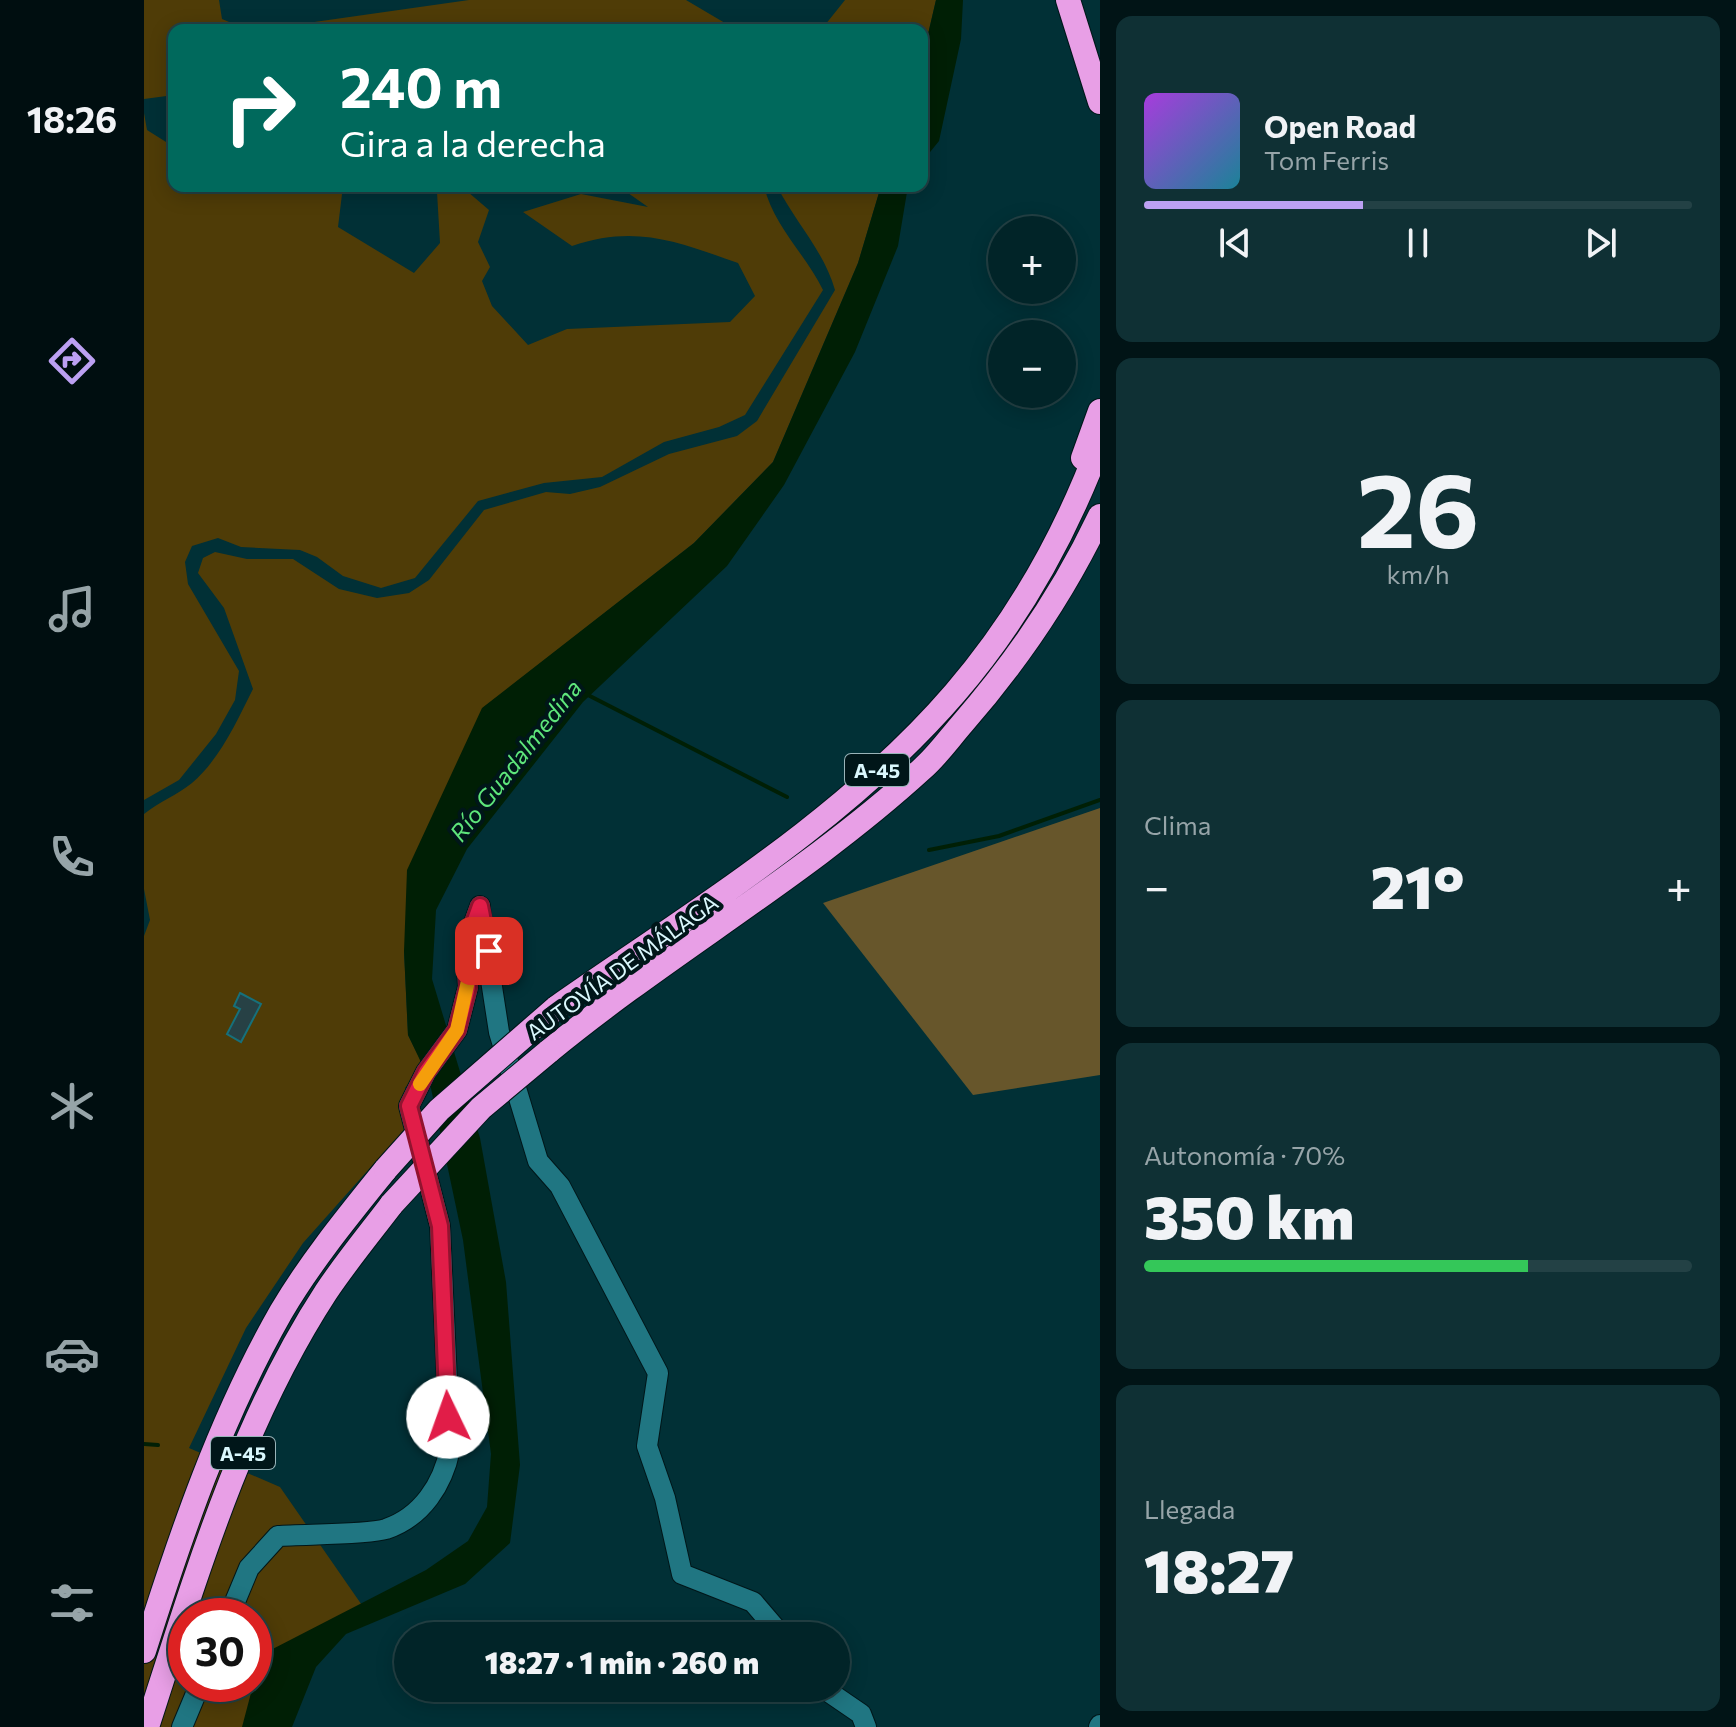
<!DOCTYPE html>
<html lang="es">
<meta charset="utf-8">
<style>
:root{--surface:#012428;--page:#0f3034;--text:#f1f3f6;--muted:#96a4a8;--line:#234145;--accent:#bca0f2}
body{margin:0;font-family:Commissioner,sans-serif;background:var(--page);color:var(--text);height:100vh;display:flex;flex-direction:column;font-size:30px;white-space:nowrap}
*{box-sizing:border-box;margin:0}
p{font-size:26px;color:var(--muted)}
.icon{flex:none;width:44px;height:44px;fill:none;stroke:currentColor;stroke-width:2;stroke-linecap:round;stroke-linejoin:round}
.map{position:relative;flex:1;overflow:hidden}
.panel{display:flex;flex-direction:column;gap:16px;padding:16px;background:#011416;width:636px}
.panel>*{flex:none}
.guide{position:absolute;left:24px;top:24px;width:760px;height:168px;border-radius:16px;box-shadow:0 4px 20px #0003,0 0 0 2px var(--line);background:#00695c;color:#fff;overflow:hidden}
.tools{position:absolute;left:844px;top:216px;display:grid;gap:16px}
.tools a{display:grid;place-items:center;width:88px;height:88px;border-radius:50%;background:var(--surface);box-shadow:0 4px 20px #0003,0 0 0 2px var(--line);font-size:40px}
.speed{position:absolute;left:24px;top:1598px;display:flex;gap:16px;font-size:40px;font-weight:700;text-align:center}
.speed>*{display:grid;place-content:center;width:104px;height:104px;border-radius:50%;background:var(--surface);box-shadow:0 4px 20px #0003,0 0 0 2px var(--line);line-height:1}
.speed .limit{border:12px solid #d22;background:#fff;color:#111}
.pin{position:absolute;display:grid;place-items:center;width:68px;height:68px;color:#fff;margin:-34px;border-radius:16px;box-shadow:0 4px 12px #0006}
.me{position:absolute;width:88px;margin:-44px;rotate:357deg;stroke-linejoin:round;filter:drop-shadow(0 0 6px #0008)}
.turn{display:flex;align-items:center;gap:28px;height:168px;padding:0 40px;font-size:36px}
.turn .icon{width:104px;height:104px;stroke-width:2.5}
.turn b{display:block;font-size:56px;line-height:68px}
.big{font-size:60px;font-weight:800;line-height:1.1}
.panel .widget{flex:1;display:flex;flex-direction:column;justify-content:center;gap:12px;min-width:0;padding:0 28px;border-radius:16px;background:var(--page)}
.panel .dial{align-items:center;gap:0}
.dial b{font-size:104px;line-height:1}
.song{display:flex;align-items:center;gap:24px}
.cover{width:96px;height:96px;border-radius:12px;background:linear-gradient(135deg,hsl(280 70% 55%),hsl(190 70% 35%))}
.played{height:8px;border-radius:4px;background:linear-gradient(90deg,var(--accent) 40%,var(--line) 40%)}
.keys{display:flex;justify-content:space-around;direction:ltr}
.heat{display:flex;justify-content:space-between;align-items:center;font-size:44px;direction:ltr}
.charge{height:12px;border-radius:6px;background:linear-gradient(90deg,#34c759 70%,var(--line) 0)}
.trip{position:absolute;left:250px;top:1622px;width:456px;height:80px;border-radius:40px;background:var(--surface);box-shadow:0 4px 20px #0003,0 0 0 2px var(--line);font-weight:800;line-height:80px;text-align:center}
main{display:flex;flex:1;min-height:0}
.tab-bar{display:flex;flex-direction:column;width:144px;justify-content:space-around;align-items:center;background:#000e10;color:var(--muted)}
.tab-bar .icon{width:56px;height:56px}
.tab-bar .selected{color:var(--accent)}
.tab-bar b{font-size:36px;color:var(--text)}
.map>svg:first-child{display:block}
.green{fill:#4f3c07;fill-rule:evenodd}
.forest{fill:#67562b}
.water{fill:#001f05}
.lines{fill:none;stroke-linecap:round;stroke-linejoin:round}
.stream{stroke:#001f05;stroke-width:4}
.building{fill:#274145;stroke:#16707b;stroke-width:2}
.minor-casing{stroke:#001619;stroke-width:22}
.highway-casing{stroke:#001619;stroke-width:26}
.minor{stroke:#207682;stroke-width:20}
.highway{stroke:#e89fe6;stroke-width:24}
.highway-bridge-casing{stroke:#001619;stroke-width:26;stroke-linecap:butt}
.highway-bridge{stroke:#e89fe6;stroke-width:24}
.route-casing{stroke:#92132f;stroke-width:20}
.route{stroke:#e11d48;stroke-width:14}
.slow{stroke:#f59e0b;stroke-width:14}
.labels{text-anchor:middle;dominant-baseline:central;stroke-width:8;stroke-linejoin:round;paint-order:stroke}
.shield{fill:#001619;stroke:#99b4b9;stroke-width:2}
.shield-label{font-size:20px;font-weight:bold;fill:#daf8fd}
.street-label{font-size:22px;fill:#daf8fd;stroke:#001619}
.water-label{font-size:24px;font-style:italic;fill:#5ee67b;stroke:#001619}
</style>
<main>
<nav class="tab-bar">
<b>18:26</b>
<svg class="icon selected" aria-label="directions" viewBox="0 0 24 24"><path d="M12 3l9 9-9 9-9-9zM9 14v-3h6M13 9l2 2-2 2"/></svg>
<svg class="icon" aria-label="music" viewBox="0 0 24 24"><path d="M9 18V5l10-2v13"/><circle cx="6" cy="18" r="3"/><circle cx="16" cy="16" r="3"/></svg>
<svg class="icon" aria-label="phone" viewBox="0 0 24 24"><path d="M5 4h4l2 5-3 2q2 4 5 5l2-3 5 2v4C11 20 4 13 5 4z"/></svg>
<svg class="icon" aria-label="climate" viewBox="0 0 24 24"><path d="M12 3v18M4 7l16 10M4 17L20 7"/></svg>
<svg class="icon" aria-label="car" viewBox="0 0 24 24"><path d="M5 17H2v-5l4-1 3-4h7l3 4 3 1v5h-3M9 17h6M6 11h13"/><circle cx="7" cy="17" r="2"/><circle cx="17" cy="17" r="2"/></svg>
<svg class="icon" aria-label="filters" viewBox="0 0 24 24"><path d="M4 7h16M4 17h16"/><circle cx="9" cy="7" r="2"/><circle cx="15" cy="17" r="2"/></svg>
</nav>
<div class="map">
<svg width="956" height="1727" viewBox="0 0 956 1727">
<rect width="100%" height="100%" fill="#013036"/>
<!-- green -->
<path class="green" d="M 0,0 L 75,0 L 78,19 L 104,30 L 30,30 L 30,95 L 0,99 Z
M 325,0 L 542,0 L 586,26 L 604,30 L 114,30 Z
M 701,0 L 792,0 L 778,60 L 778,30 L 677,30 Z
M 0,113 L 3,130 L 30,147 L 30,186 L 199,186 L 194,227 L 270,273 L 296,243 L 293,192 L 317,186 L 345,210 L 334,242 L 346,267 L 338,281 L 348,306 L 384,345 L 423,329 L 586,322 L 611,296 L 594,263 C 534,242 492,224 428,246 L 379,212 L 437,194 L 504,207 L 474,186 L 620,186 C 629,225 662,255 679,290 L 601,415 L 575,427 L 520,442 L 458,477 L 400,483 L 334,501 L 271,578 L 237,588 L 199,576 L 173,557 L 156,550 L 97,547 L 74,538 L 48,546 L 41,562 L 44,584 L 95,671 L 91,700 L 72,734 L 35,780 L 0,800 Z
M 633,186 L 737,186 L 714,263 L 629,462 L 550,543 L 339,708 L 260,951 L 264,1035 L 279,1065 L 261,1088 L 266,1123 L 159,1243 L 102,1328 L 45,1448 L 136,1487 L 222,1611 L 148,1657 L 122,1727 L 0,1727 L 0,936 L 6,920 L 0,889 L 0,814 C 15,802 33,795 48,783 C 76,759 93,721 109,689 L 80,608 L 54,573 L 59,558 L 71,552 L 103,559 L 149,559 L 195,589 L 233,598 L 265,593 L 285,580 L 340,510 L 402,492 L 426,494 L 456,487 L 525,454 L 593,436 L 613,421 L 691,290 C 680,251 651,222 633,186 ZM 42,1616 L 110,1616 L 110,1684 L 42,1684 Z"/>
<!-- forest -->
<path class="forest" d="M 956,808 L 956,1075 L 829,1095 L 679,903 Z"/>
<!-- water -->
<path class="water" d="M 792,0 L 819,0 L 817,39 L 795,141 L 778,162 L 778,60 Z
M 737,186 L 764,186 L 754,246 L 711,352 L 640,485 L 583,566 L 439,702 L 323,849 L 292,910 L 288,979 L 336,1138 L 362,1282 L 376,1465 L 366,1543 L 321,1584 L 202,1634 L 172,1667 L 148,1727 L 98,1727 L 117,1655 L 282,1570 L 324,1541 L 343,1507 L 347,1454 L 319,1240 L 285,1079 L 264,1035 L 260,951 L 263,870 L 338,708 L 550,543 L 629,462 L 714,263 Z"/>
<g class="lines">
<!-- stream -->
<path class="stream" d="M 442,694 L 643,797
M 785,850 L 855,836 L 956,800
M 0,1444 L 14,1445"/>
</g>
<!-- building -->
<path class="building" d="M 96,993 L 117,1004 L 97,1042 L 83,1034 L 96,1009 L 90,1006 Z"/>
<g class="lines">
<!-- minor casing -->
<g class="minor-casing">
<path id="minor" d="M 336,909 L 355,1032 L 394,1161 L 416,1186 L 514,1373 L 503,1446 L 521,1498 L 538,1574 L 609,1602 L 638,1636
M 85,1616 L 105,1568 L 134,1536 C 159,1534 221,1535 242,1529 C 278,1517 299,1484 306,1449 L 296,1226 L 265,1106 L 282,1072 L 313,1030 L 324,987 L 322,945 L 336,906
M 679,1688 L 717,1714 L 722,1727
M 38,1727 L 56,1684
M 955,1727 L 956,1725"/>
</g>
<!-- highway casing -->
<g class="highway-casing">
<path id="highway" d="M 924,0 L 956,102
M 939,458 L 956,411
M 412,1008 C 549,912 701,821 811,693 C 874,620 922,534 956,443
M 404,1052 C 524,953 662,875 778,769 C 793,756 805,739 818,724 C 873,661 920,592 956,516
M 0,1651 C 37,1534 76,1419 137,1312 C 167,1261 205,1215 242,1169
M 3,1727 C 51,1579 96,1424 182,1292 C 202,1262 226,1233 248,1204"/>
</g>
<!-- minor -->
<use href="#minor" class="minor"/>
<!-- highway -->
<use href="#highway" class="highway"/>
<!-- highway-bridge casing -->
<g class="highway-bridge-casing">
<path id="highway-bridge" d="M 242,1169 L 295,1110 L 412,1008
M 248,1204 L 337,1108 L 404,1052"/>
</g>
<!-- highway-bridge -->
<use href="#highway-bridge" class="highway-bridge"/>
</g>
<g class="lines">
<!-- route casing -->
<g class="route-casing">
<path id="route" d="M 304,1417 L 296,1226 L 265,1106 L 282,1072 L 313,1030 L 324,987 L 322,945 L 336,906 L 345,951"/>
</g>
<!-- route -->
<use href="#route" class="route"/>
<!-- slow -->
<path class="slow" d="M 276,1084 L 313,1030 L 324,981"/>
</g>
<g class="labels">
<!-- shield labels -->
<g class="shield">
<rect x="701" y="754" width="64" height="32" rx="6"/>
<rect x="67" y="1437" width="64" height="32" rx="6"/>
</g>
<g class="shield-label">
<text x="733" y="770">A-45</text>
<text x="99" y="1453">A-45</text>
</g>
<!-- street labels -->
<g class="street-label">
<text transform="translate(478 967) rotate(-36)">AUTOVÍA DE MÁLAGA</text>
</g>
<!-- water labels -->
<g class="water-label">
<text transform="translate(371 760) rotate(-52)">Río Guadalmedina</text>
</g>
</g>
</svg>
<div class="tools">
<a>+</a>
<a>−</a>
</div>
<div class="speed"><div class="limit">30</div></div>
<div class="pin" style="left:345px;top:951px;background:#d93025"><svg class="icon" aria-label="arrive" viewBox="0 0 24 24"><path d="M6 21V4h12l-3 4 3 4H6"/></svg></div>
<svg class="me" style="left:304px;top:1417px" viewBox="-20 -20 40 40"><circle r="19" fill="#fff"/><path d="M0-13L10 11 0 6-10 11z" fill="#e11d48"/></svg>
<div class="trip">18:27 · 1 min · 260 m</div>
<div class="guide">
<div class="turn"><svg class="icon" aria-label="right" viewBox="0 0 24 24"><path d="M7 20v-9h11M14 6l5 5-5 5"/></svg><div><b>240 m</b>Gira a la derecha</div></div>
</div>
</div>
<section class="panel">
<div class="widget">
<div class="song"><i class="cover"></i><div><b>Open Road</b><p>Tom Ferris</p></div></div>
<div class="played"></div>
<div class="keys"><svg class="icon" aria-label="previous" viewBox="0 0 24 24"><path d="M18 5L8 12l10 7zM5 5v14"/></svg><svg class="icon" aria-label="pause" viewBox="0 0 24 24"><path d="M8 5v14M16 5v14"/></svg><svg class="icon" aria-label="next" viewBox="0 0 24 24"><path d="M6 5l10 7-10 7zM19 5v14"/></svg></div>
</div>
<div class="widget dial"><b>26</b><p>km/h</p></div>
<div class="widget"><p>Clima</p>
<div class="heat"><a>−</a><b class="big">21°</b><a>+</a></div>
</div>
<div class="widget"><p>Autonomía · 70%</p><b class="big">350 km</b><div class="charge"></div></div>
<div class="widget"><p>Llegada</p><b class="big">18:27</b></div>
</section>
</main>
